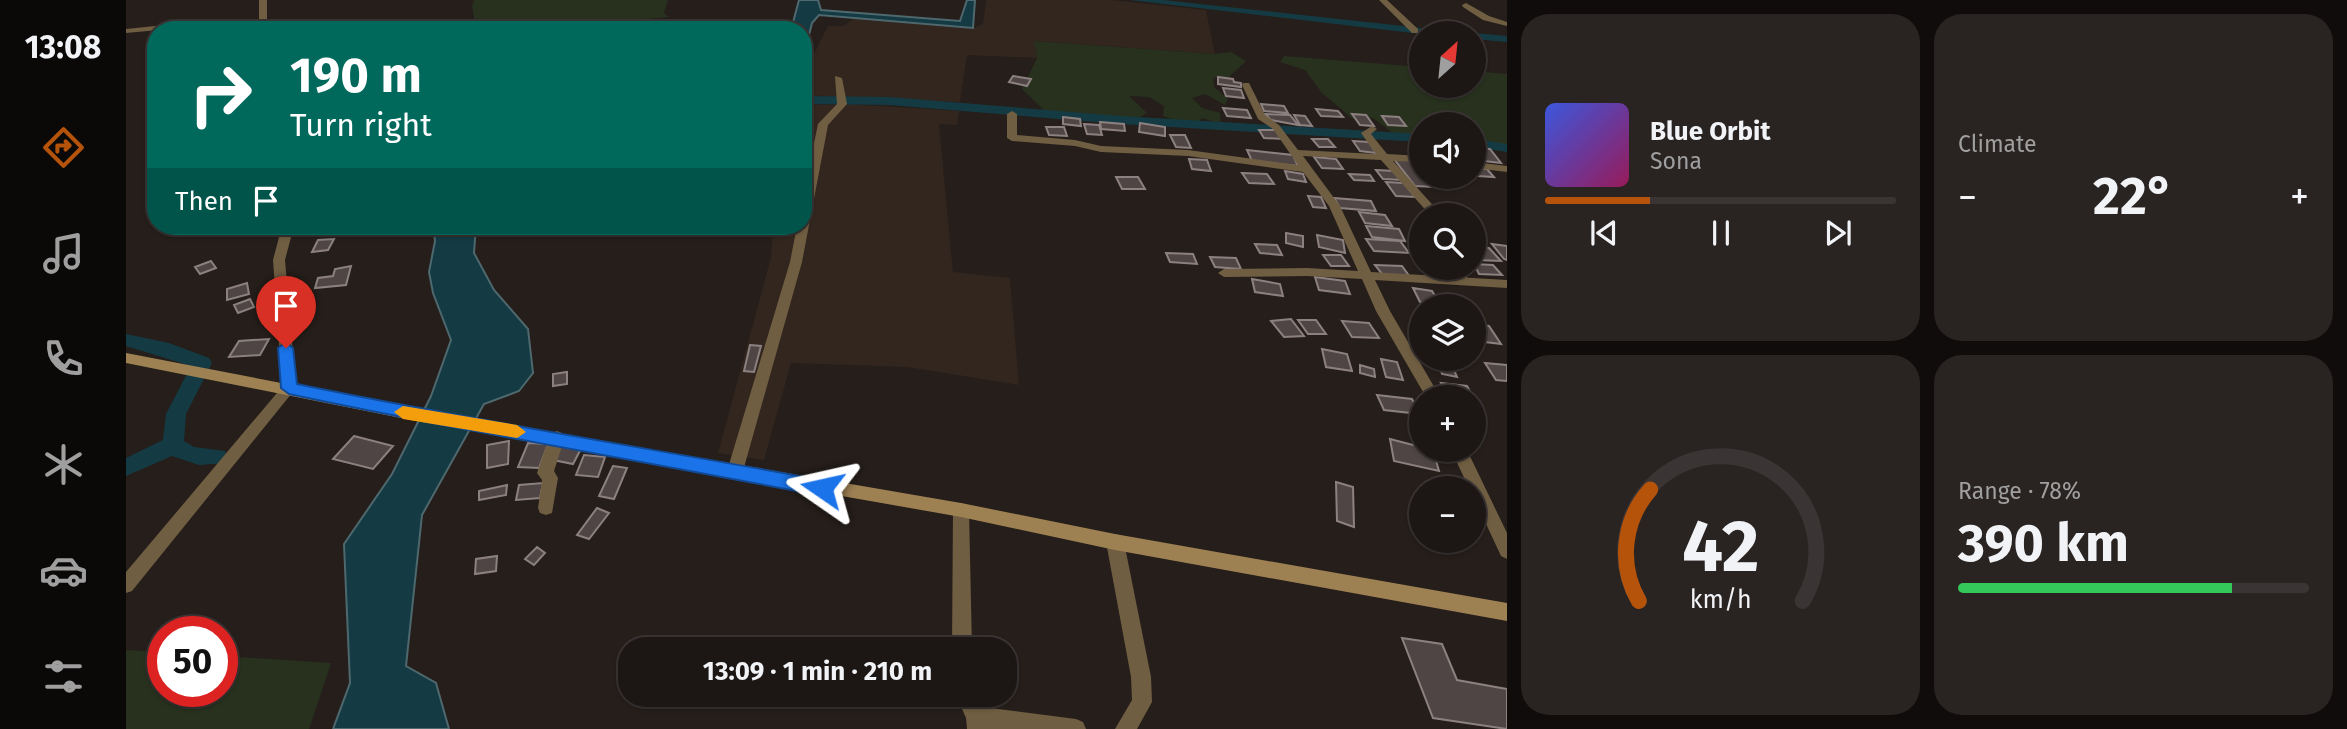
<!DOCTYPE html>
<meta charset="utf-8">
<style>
:root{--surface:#1c1614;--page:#292322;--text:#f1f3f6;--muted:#a09fa0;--line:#3a3534;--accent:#b45309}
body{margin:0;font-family:"Fira Sans",sans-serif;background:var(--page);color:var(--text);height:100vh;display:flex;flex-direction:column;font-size:26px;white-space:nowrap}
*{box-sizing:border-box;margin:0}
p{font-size:23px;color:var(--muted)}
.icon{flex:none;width:38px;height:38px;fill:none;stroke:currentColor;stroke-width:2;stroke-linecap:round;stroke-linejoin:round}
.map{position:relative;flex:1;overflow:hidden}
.details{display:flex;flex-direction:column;gap:14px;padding:14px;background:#0f0c0b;width:840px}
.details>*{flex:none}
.guide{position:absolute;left:21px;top:21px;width:665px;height:214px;border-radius:28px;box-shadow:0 2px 5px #0004,0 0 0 2px var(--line);background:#00695c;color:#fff;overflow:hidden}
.needle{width:46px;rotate:27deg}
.tools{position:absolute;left:1283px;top:21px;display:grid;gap:14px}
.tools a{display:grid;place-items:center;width:77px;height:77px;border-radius:50%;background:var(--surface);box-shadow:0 2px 5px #0004,0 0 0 2px var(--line);font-size:35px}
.speed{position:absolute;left:21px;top:616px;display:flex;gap:14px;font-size:35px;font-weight:700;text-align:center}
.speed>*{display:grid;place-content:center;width:91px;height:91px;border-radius:50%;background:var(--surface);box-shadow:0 2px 5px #0004,0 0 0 2px var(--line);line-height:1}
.speed .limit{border:10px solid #d22;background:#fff;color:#111}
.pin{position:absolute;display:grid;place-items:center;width:60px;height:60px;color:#fff;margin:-72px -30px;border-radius:50% 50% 50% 0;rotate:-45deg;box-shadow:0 0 7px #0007}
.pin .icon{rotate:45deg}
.me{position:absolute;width:77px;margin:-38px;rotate:281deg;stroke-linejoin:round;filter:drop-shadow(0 0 5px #0008)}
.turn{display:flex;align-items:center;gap:24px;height:147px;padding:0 28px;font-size:32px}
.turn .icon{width:91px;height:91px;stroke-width:2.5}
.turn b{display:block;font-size:49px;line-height:60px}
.then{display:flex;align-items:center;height:66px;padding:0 28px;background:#0003;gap:14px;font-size:26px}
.big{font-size:52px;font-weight:700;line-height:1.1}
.details .tile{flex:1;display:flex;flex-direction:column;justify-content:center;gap:10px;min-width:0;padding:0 24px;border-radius:28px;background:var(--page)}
.details .dial{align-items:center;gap:0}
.dial svg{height:182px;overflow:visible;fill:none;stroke:var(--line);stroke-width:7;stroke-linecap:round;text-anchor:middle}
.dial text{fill:var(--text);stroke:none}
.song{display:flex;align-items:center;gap:21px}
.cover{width:84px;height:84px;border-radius:10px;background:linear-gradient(135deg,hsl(230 70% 55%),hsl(330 70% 35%))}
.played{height:7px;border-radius:4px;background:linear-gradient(90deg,var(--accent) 30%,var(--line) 30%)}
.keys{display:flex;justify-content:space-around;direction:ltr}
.heat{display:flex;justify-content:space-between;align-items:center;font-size:38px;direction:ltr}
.charge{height:10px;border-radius:5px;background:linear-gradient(90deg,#34c759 78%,var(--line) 0)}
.details .tiles{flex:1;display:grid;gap:14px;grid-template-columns:repeat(2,1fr)}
.trip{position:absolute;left:492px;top:637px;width:399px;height:70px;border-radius:28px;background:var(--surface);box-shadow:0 2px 5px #0004,0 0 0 2px var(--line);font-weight:700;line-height:70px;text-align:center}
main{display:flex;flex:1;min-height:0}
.tab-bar{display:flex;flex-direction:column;width:126px;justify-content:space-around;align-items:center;background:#0b0908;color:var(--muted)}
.tab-bar .icon{width:49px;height:49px}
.tab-bar .selected{color:var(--accent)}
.tab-bar b{font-size:32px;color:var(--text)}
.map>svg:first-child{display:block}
.built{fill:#32261e}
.green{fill:#27311e}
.water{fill:#143b44;stroke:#4e686e;stroke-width:2}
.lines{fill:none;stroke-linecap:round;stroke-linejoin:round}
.canal{fill:#143b44;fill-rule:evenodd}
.building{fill:#4e4544;stroke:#8c8180;stroke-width:2}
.street{fill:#705e42;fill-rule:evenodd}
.secondary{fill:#9e8153;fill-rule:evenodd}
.route{fill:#1a73e8;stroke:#114b97;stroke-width:2}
.slow{fill:#f59e0b}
</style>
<main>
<nav class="tab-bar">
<b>13:08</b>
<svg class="icon selected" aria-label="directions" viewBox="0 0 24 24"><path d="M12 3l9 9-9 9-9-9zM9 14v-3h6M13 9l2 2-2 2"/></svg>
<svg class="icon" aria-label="music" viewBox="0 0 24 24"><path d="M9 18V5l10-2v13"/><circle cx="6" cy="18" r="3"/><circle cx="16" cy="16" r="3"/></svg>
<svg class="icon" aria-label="phone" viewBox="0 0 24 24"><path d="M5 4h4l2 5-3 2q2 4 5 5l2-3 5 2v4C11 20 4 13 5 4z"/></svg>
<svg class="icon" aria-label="climate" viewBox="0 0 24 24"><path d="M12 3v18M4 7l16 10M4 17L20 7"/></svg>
<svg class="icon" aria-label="car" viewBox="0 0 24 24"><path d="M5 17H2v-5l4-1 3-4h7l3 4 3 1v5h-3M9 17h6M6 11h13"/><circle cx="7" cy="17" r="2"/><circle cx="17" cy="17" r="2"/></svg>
<svg class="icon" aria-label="filters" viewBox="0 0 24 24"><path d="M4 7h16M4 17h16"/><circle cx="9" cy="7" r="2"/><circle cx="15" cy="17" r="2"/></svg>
</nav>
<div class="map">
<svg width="1381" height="729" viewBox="0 0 1381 729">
<rect width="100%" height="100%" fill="#251e1a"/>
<!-- built -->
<path class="built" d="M 860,0 L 985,0 L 1080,10 L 1089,54 L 909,41 L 911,58 L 841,55 L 834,102 L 677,95 L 677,75 L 702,26 L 717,26 L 729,18 L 847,28 L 857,24 Z
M 723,104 L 833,111 L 831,125 L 813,124 L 827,272 L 884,278 L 893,385 L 781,367 L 665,363 L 638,460 L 592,453 L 645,257 L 647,226 L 677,226 L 677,105 Z"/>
<!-- green -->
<path class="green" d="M 348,0 L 542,0 L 538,13 L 543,17 L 400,30 L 350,30 L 346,6 Z
M 908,41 L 1088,54 L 1105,52 L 1120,61 L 1103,77 L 1087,78 L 1088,87 L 1102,99 L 1099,105 L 1079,94 L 1066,98 L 1076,108 L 1094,113 L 1095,124 L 1076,118 L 1072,123 L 1053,122 L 1037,116 L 1038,106 L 1023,97 L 1003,96 L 1021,113 L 1010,119 L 919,111 L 896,89 L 911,58 Z
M 1158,56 L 1295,67 L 1295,86 L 1348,86 L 1348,71 L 1381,74 L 1381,146 L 1348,142 L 1348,124 L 1295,124 L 1295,136 L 1271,136 L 1247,118 L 1227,119 L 1196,93 L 1179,70 L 1154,62 Z
M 0,650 L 37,652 L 37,691 L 96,691 L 96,656 L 205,663 L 183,729 L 0,729 Z"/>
<!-- water -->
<path class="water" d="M 673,0 L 692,0 L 695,10 L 834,21 L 841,0 L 849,0 L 847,28 L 693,15 L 686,23 L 677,59 L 677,30 L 665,30 Z
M 307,226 L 350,226 L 348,253 L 368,290 L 402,329 L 407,373 L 393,391 L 358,404 L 296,515 L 280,666 L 310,683 L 323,729 L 207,729 L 224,683 L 218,544 L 266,474 L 305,396 L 325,340 L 307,293 L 303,272 L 309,241 Z"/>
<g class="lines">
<!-- canal -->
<path class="canal" d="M 1004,0 L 1037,0 L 1314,30 L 1319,33 L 1295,34 Z
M 1346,33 L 1348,33 L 1381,36 L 1381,42 L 1348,39 Z
M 677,96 L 763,97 L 994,116 L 1295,134 L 1295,142 L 994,124 L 763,105 L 677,104 Z
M 1348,139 L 1381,144 L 1381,152 L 1348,147 Z
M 0,334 L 43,343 L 83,358 L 86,363 L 60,414 L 58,441 L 68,447 L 99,451 L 102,457 L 99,463 L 73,465 L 46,456 L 0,476 L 0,458 L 37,440 L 40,414 L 65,366 L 0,346 Z"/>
</g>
<!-- building -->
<path class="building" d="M 887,76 L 905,79 L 901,86 L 883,82 Z
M 1092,77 L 1107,79 L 1108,82 L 1115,83 L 1115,87 L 1092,84 Z
M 1097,88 L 1115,90 L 1118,98 L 1100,96 Z
M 1135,104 L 1158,106 L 1162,113 L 1138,111 Z
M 1097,108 L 1121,110 L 1125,118 L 1101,116 Z
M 1190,109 L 1212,111 L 1217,117 L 1195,116 Z
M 1139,114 L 1164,115 L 1172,125 L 1145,120 Z
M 1226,114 L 1240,115 L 1248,126 L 1234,125 Z
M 1168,115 L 1179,116 L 1186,126 L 1174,125 Z
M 1256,116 L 1273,117 L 1280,126 L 1262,125 Z
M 937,117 L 954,119 L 955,126 L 937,124 Z
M 974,122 L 998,124 L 999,131 L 975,129 Z
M 1014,123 L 1039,127 L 1039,136 L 1013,132 Z
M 958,124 L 973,125 L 976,135 L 961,134 Z
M 920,127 L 938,127 L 941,136 L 923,135 Z
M 1133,130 L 1151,130 L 1157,139 L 1138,138 Z
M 1044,135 L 1059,135 L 1065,148 L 1050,147 Z
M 1186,139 L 1202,139 L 1209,147 L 1193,147 Z
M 1227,141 L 1243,142 L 1250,153 L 1234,151 Z
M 1348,148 L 1364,149 L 1375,163 L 1358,161 Z
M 1121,150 L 1167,155 L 1172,166 L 1126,161 Z
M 1188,157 L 1210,159 L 1217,169 L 1196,168 Z
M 1063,159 L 1081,160 L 1085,171 L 1066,169 Z
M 1268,159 L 1286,160 L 1295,171 L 1295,177 L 1300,177 L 1308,187 L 1289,186 Z
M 1348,167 L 1361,169 L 1368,177 L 1352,176 Z
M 1250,170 L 1269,171 L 1276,180 L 1257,179 Z
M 1159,171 L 1177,174 L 1180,182 L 1162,179 Z
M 1116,173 L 1141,174 L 1148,184 L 1123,183 Z
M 1223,174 L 1244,175 L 1248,181 L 1228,180 Z
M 990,177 L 1012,177 L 1019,189 L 996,189 Z
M 1260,182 L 1278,183 L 1289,197 L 1270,196 Z
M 1182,196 L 1195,197 L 1200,208 L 1187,207 Z
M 1208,198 L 1245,201 L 1250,211 L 1214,208 Z
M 1233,212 L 1259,215 L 1266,226 L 1239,223 Z
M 1240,226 L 1273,229 L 1279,241 L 1246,237 Z
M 1160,233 L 1177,236 L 1177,247 L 1160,243 Z
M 1191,235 L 1217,240 L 1219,253 L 1193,247 Z
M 208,239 L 202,250 L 186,252 L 192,240 Z
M 1240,239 L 1274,241 L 1283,253 L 1248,251 Z
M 1129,244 L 1151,245 L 1156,255 L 1134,253 Z
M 1366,244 L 1381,246 L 1381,260 L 1378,259 Z
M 1348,247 L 1363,248 L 1375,261 L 1349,260 Z
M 1040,253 L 1067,254 L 1071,264 L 1044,262 Z
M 1197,255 L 1215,255 L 1223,266 L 1205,266 Z
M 1084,257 L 1110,258 L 1115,269 L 1089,267 Z
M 85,261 L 90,268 L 74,274 L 69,267 Z
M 1348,264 L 1367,265 L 1376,275 L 1353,274 Z
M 1249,265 L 1276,266 L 1284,277 L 1257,275 Z
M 225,266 L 220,285 L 189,288 L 192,278 L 207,276 L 209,269 Z
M 1303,268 L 1333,268 L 1341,279 L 1309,276 Z
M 1189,277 L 1219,281 L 1224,294 L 1193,290 Z
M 1126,279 L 1154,284 L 1157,296 L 1129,292 Z
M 121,283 L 123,294 L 101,300 L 101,289 Z
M 1287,288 L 1306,291 L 1314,304 L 1294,302 Z
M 124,299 L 128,307 L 112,313 L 108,305 Z
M 1165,319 L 1178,336 L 1158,337 L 1145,321 Z
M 1172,320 L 1190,320 L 1200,334 L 1182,334 Z
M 1216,321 L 1243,323 L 1253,338 L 1226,337 Z
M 1348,324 L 1363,326 L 1375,344 L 1351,341 Z
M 143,339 L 134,355 L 103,357 L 113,341 Z
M 624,345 L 635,346 L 628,372 L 618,371 Z
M 1196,349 L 1221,354 L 1226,371 L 1200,367 Z
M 1255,359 L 1271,362 L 1277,380 L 1260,377 Z
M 1312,362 L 1326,365 L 1331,377 L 1316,374 Z
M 1359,363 L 1381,365 L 1381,381 L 1370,380 Z
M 1234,365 L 1248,369 L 1249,377 L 1234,373 Z
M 441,372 L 441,384 L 427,386 L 427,374 Z
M 1315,383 L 1341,386 L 1346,395 L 1320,392 Z
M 1251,395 L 1286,399 L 1294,414 L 1258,410 Z
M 228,436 L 267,446 L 247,469 L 207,459 Z
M 1264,439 L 1295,447 L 1295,450 L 1307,450 L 1313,471 L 1268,461 Z
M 383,441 L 382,464 L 361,468 L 361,445 Z
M 437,442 L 457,445 L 447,464 L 427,460 Z
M 402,443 L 422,444 L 413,468 L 392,467 Z
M 458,455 L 479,457 L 472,477 L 450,475 Z
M 487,466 L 501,468 L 488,499 L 473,496 Z
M 1210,482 L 1227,487 L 1228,527 L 1211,521 Z
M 417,483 L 414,498 L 390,500 L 393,485 Z
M 381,485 L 380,495 L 353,500 L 353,491 Z
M 471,508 L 483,513 L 463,539 L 451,535 Z
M 411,547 L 419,553 L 408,565 L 399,559 Z
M 371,556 L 370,571 L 349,574 L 350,559 Z
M 1276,638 L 1316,644 L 1331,680 L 1381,689 L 1381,729 L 1307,718 Z"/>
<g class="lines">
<!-- street -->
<path class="street" d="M 133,0 L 141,0 L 141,30 L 133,30 Z
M 1253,0 L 1261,0 L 1292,29 L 1292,33 L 1286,33 Z
M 1340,3 L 1363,16 L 1381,22 L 1381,26 L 1357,20 L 1337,7 L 1336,5 Z
M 68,22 L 72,24 L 73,30 L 65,30 L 65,27 L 0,33 L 0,29 Z
M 709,76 L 716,78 L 721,104 L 702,125 L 676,262 L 617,471 L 615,476 L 609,477 L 603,476 L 601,471 L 664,262 L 671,226 L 677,226 L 677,196 L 692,124 L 711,104 Z
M 1117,83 L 1123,83 L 1139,115 L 1153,125 L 1172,150 L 1250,154 L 1235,133 L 1246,126 L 1251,129 L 1245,134 L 1261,154 L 1295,156 L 1295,162 L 1267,161 L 1313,212 L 1314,215 L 1304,215 L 1255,160 L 1177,156 L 1214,206 L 1245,272 L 1381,280 L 1381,288 L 1249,280 L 1264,311 L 1314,397 L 1300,397 L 1250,311 L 1236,279 L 1181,276 L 1098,277 L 1092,273 L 1098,269 L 1181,268 L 1232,271 L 1203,206 L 1177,172 L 1062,156 L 975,152 L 949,146 L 886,141 L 881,138 L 881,114 L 886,111 L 891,114 L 891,135 L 949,140 L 975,146 L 1062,150 L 1172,165 L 1147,129 L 1132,119 L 1116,85 Z
M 1348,162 L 1381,166 L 1381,172 L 1348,168 Z
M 156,226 L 168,226 L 159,260 L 170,388 L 6,591 L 0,593 L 0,572 L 156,387 L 147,260 Z
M 431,431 L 436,433 L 439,437 L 428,471 L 432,478 L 426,513 L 420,515 L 414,513 L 412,508 L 416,480 L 411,473 L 423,437 L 426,433 Z
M 1325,450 L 1341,450 L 1381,533 L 1381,559 L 1375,556 L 1348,498 L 1348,488 L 1343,488 Z
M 835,503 L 841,505 L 843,510 L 846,649 L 826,649 L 827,510 L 829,505 Z
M 989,534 L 995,537 L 998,542 L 1025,677 L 1026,702 L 1011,729 L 989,729 L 1006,700 L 1005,677 L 980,542 L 983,537 Z
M 830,695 L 850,695 L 856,707 L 950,719 L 957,722 L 960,729 L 841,729 L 840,718 Z"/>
<!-- secondary -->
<path class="secondary" d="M 0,353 L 285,408 L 835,503 L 989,534 L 1381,603 L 1381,621 L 989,550 L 835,517 L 285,420 L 0,363 Z"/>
</g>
<!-- route -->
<path class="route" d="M 160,342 L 167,348 L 171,384 C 345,420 521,448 696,480 L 705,488 L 696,496 C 518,461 340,432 163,394 L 155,388 L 152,348 Z"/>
<!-- slow -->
<path class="slow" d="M 277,406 L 391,425 L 400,432 L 391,438 L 277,419 L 268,412 Z"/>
</svg>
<div class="tools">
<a><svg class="needle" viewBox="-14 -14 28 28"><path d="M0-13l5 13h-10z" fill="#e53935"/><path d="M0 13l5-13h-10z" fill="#a09fa0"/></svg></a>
<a><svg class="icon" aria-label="sound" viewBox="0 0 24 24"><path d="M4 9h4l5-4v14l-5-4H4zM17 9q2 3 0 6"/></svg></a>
<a><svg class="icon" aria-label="search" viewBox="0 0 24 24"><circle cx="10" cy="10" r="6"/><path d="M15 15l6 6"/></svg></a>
<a><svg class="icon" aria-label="layers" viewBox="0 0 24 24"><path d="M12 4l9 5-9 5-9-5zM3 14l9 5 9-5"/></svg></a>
<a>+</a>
<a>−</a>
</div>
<div class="speed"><div class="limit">50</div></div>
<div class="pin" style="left:160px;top:348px;background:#d93025"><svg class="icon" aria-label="arrive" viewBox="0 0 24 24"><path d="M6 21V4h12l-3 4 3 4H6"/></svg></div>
<svg class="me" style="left:696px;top:488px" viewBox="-20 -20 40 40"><path d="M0-17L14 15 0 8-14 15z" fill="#1a73e8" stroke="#fff" stroke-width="4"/></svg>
<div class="trip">13:09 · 1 min · 210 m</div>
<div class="guide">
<div class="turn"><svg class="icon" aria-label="right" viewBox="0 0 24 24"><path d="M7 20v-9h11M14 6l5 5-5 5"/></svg><div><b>190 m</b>Turn right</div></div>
<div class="then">Then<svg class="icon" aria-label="arrive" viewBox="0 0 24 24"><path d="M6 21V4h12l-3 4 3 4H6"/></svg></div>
</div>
</div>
<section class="details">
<div class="tiles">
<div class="tile">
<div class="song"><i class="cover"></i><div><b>Blue Orbit</b><p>Sona</p></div></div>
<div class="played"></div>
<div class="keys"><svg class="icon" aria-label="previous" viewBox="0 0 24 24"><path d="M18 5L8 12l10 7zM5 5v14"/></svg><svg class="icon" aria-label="pause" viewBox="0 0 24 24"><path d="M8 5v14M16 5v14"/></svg><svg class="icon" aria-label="next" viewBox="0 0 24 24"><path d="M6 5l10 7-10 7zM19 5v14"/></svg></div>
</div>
<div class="tile"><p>Climate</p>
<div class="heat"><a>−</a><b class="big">22°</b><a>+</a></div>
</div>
<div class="tile dial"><svg viewBox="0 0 100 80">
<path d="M14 69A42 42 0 1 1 86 69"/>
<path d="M14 69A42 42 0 0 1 19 20" stroke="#b45309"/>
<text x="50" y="56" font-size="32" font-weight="700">42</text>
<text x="50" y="72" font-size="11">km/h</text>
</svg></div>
<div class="tile"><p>Range · 78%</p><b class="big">390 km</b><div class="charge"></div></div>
</div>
</section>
</main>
